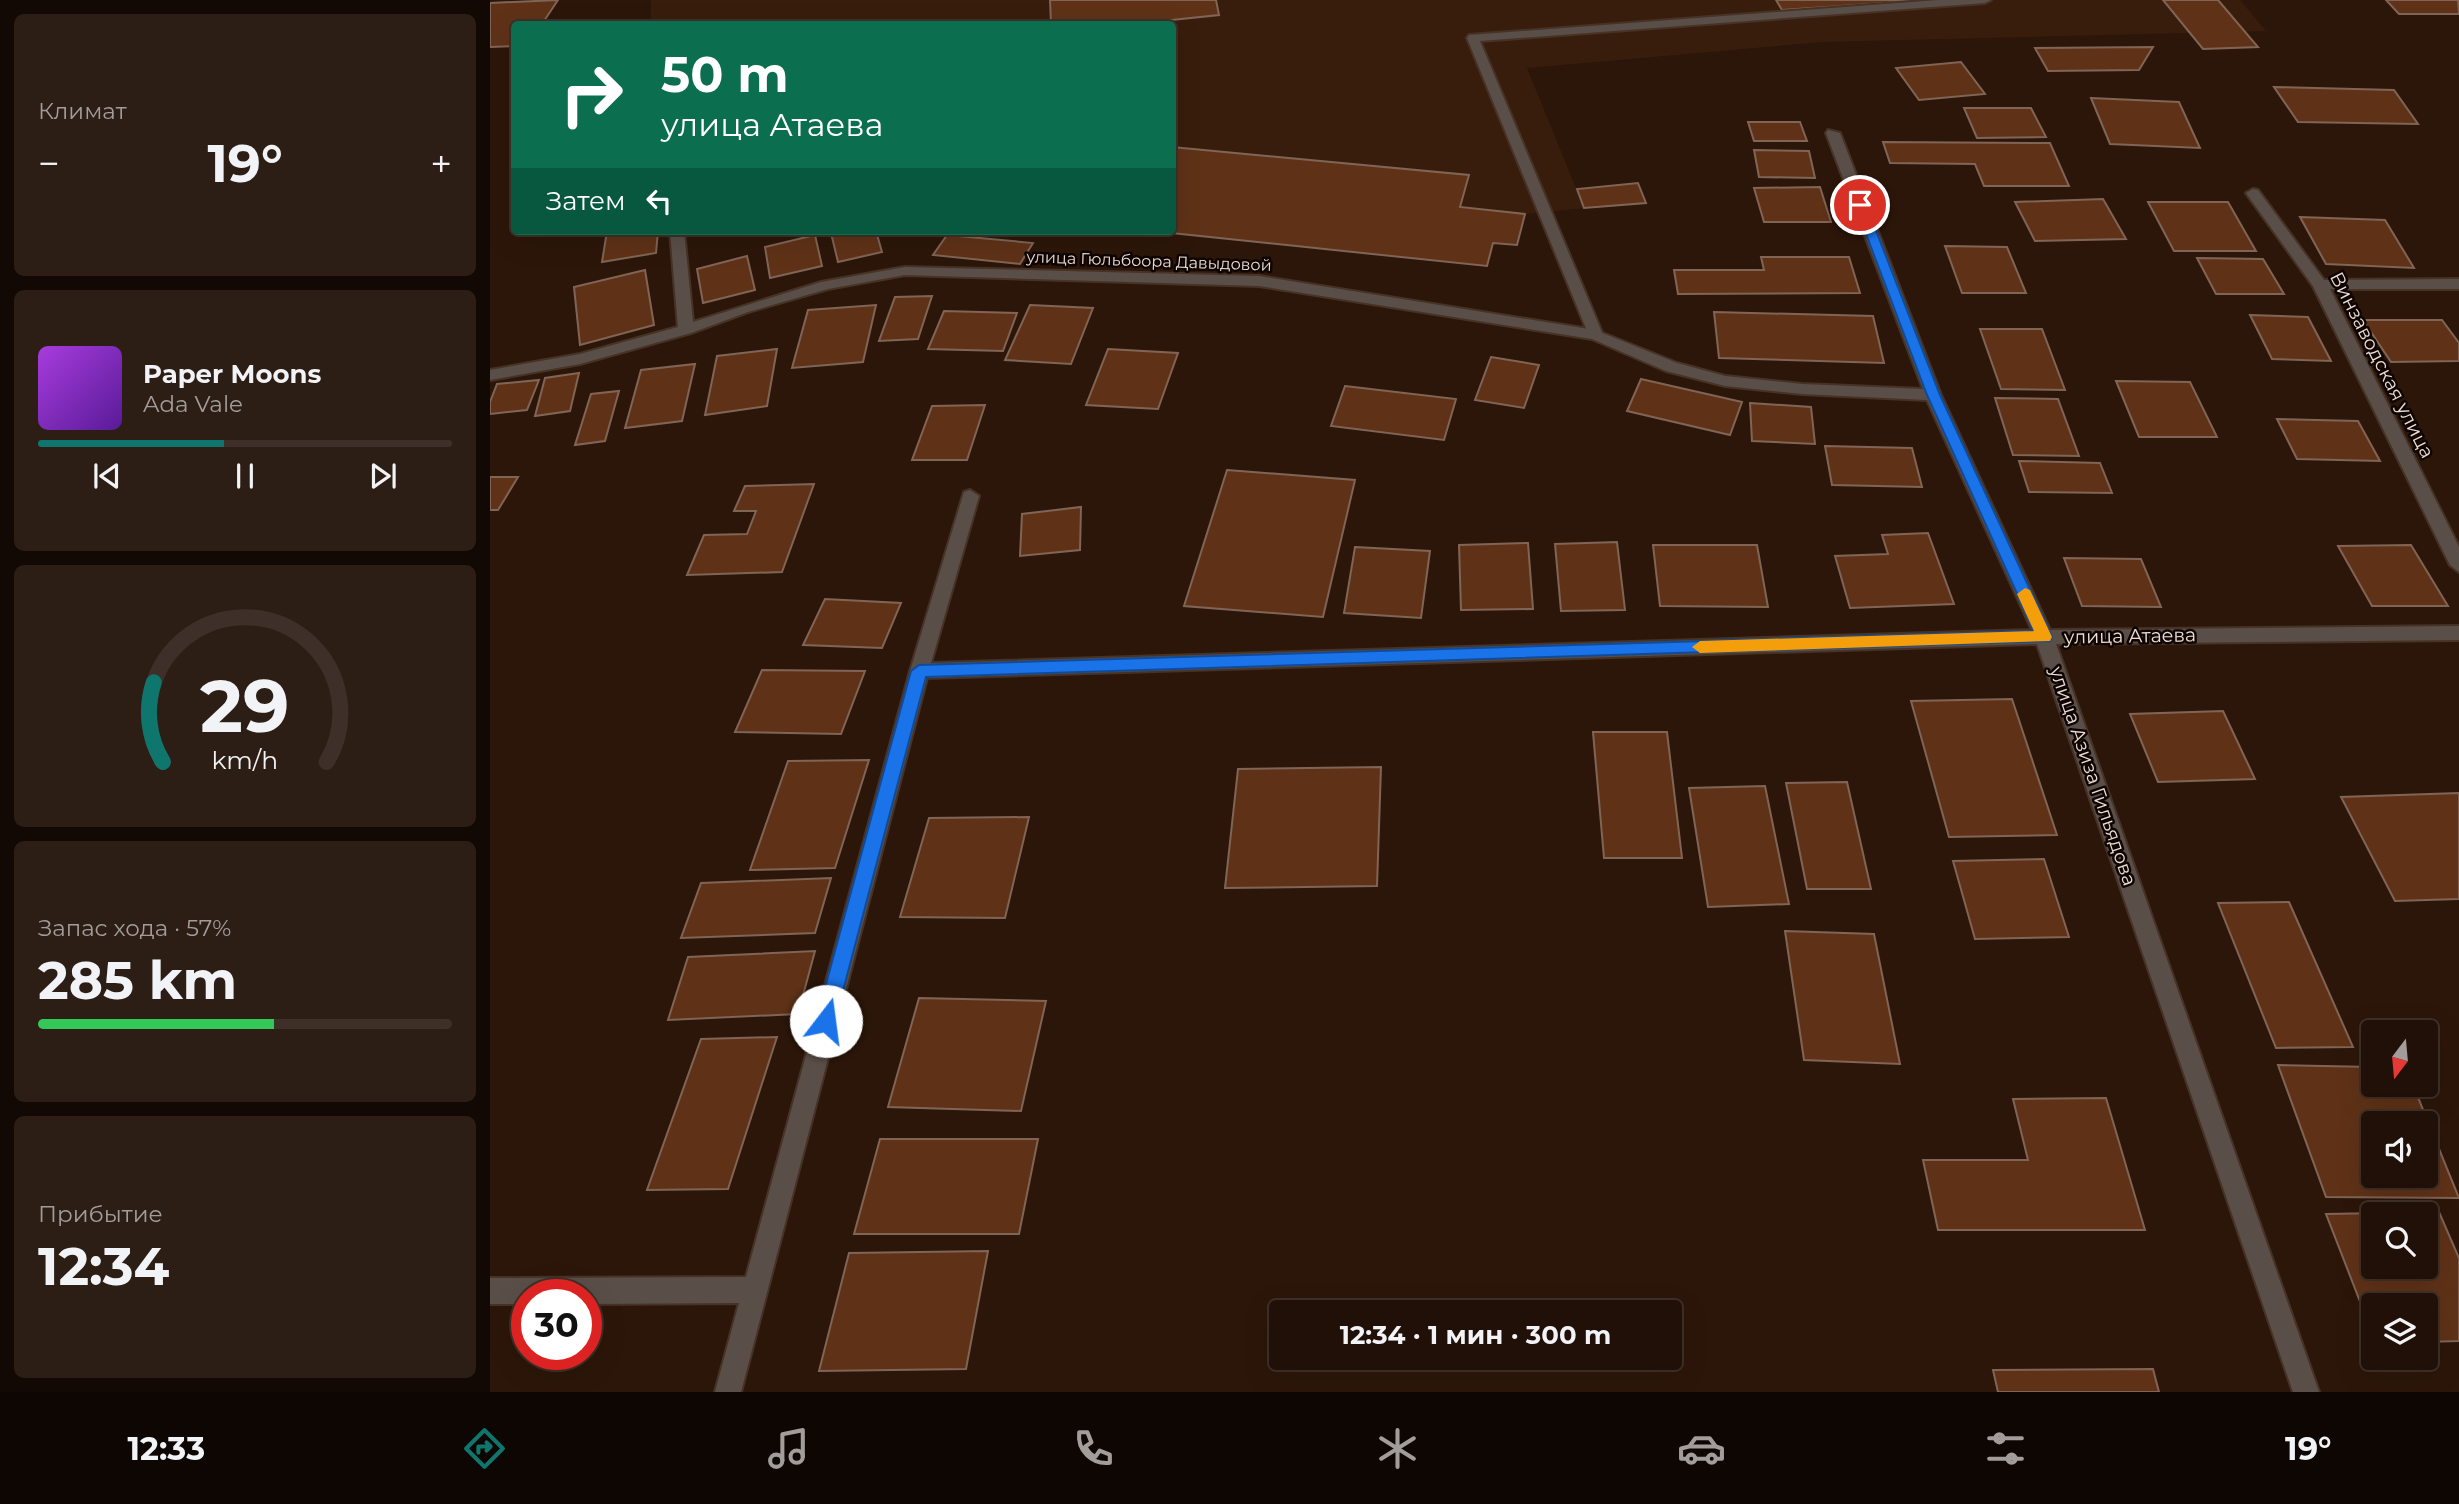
<!DOCTYPE html>
<html lang="ru">
<meta charset="utf-8">
<style>
:root{--surface:#211007;--page:#2d1e15;--text:#f1f3f6;--muted:#a29d9b;--line:#3e3028;--accent:#0f766e}
body{margin:0;font-family:Montserrat,sans-serif;background:var(--page);color:var(--text);height:100vh;display:flex;flex-direction:column;font-size:26px;white-space:nowrap}
*{box-sizing:border-box;margin:0}
p{font-size:23px;color:var(--muted)}
.icon{flex:none;width:38px;height:38px;fill:none;stroke:currentColor;stroke-width:2;stroke-linecap:round;stroke-linejoin:round}
.map{position:relative;flex:1;overflow:hidden}
.panel{display:flex;flex-direction:column;gap:14px;padding:14px;background:#120904;width:490px}
.panel>*{flex:none}
.banner{position:absolute;left:21px;top:21px;width:665px;height:214px;border-radius:7px;box-shadow:0 7px 28px #0002,0 0 0 2px var(--line);background:#0b6e4f;color:#fff;overflow:hidden}
.needle{width:46px;rotate:196deg}
.fabs{position:absolute;left:1871px;top:1020px;display:grid;gap:14px}
.fabs a{display:grid;place-items:center;width:77px;height:77px;border-radius:7px;background:var(--surface);box-shadow:0 7px 28px #0002,0 0 0 2px var(--line);font-size:35px}
.speed{position:absolute;left:21px;top:1279px;display:flex;gap:14px;font-size:35px;font-weight:700;text-align:center}
.speed>*{display:grid;place-content:center;width:91px;height:91px;border-radius:50%;background:var(--surface);box-shadow:0 7px 28px #0002,0 0 0 2px var(--line);line-height:1}
.speed .limit{border:10px solid #d22;background:#fff;color:#111}
.pin{position:absolute;display:grid;place-items:center;width:60px;height:60px;color:#fff;margin:-30px;border:4px solid #fff;border-radius:50%;box-shadow:0 2px 7px #0007}
.me{position:absolute;width:77px;margin:-38px;rotate:15deg;stroke-linejoin:round;filter:drop-shadow(0 0 5px #0008)}
.turn{display:flex;align-items:center;gap:24px;height:147px;padding:0 35px;font-size:32px}
.turn .icon{width:91px;height:91px;stroke-width:2.5}
.turn b{display:block;font-size:49px;line-height:60px}
.then{display:flex;align-items:center;height:66px;padding:0 35px;background:#0003;gap:14px;font-size:26px}
.big{font-size:52px;font-weight:700;line-height:1.1}
.panel .card{flex:1;display:flex;flex-direction:column;justify-content:center;gap:10px;min-width:0;padding:0 24px;border-radius:10px;background:var(--page)}
.panel .dial{align-items:center;gap:0}
.dial svg{height:182px;overflow:visible;fill:none;stroke:var(--line);stroke-width:7;stroke-linecap:round;text-anchor:middle}
.dial text{fill:var(--text);stroke:none}
.song{display:flex;align-items:center;gap:21px}
.cover{width:84px;height:84px;border-radius:10px;background:linear-gradient(135deg,hsl(280 70% 55%),hsl(270 70% 35%))}
.played{height:7px;border-radius:4px;background:linear-gradient(90deg,var(--accent) 45%,var(--line) 45%)}
.keys{display:flex;justify-content:space-around;direction:ltr}
.heat{display:flex;justify-content:space-between;align-items:center;font-size:38px;direction:ltr}
.charge{height:10px;border-radius:5px;background:linear-gradient(90deg,#34c759 57%,var(--line) 0)}
.trip{position:absolute;left:779px;top:1300px;width:413px;height:70px;border-radius:7px;background:var(--surface);box-shadow:0 7px 28px #0002,0 0 0 2px var(--line);font-weight:700;line-height:70px;text-align:center}
.menu{display:flex;height:112px;justify-content:space-around;align-items:center;background:#0d0603;color:var(--muted)}
.menu .icon{width:49px;height:49px}
.menu .active{color:var(--accent)}
.menu b{font-size:32px;color:var(--text)}
main{display:flex;flex:1;min-height:0}
.map>svg:first-child{display:block}
.built{fill:#391d0c}
.building{fill:#5f3217;stroke:#806456;stroke-width:2;fill-rule:evenodd}
.lines{fill:none;stroke-linecap:round;stroke-linejoin:round}
.service-casing{stroke:#473226;stroke-width:4}
.minor-casing{stroke:#473226;stroke-width:4}
.service{fill:#5a4f48;fill-rule:evenodd}
.minor{fill:#5a4f48;fill-rule:evenodd}
.route{fill:#1a73e8;stroke:#114b97;stroke-width:2}
.slow{fill:#f59e0b}
.labels{text-anchor:middle;dominant-baseline:central;stroke-width:5;stroke-linejoin:round;paint-order:stroke}
.far-street-label{font-size:16px;fill:#edddd5;stroke:#0e0502}
.street-label{font-size:19px;fill:#edddd5;stroke:#0e0502}
</style>
<main>
<section class="panel">
<div class="card"><p>Климат</p>
<div class="heat"><a>−</a><b class="big">19°</b><a>+</a></div>
</div>
<div class="card">
<div class="song"><i class="cover"></i><div><b>Paper Moons</b><p>Ada Vale</p></div></div>
<div class="played"></div>
<div class="keys"><svg class="icon" aria-label="previous" viewBox="0 0 24 24"><path d="M18 5L8 12l10 7zM5 5v14"/></svg><svg class="icon" aria-label="pause" viewBox="0 0 24 24"><path d="M8 5v14M16 5v14"/></svg><svg class="icon" aria-label="next" viewBox="0 0 24 24"><path d="M6 5l10 7-10 7zM19 5v14"/></svg></div>
</div>
<div class="card dial"><svg viewBox="0 0 100 80">
<path d="M14 69A42 42 0 1 1 86 69"/>
<path d="M14 69A42 42 0 0 1 10 34" stroke="#0f766e"/>
<text x="50" y="56" font-size="32" font-weight="700">29</text>
<text x="50" y="72" font-size="11">km/h</text>
</svg></div>
<div class="card"><p>Запас хода · 57%</p><b class="big">285 km</b><div class="charge"></div></div>
<div class="card"><p>Прибытие</p><b class="big">12:34</b></div>
</section>
<div class="map">
<svg width="1969" height="1392" viewBox="0 0 1969 1392">
<rect width="100%" height="100%" fill="#2c1609"/>
<!-- built -->
<path class="built" d="M 161,0 L 1750,0 L 1776,31 L 1331,42 L 1037,68 L 1094,208 L 1035,214 L 1027,245 L 1003,243 L 997,266 L 682,231 L 682,24 L 161,24 Z"/>
<!-- building -->
<path class="building" d="M 68,0 L 52,24 L 24,24 L 24,46 L 0,47 L 0,3 Z
M 560,0 L 726,0 L 729,15 L 643,24 L 561,24 Z
M 1286,0 L 1440,0 L 1292,10 Z
M 1673,0 L 1728,0 L 1768,47 L 1713,49 Z
M 1896,0 L 1968,0 L 1969,14 L 1909,14 Z
M 1663,47 L 1649,70 L 1558,71 L 1545,48 Z
M 1471,62 L 1495,94 L 1429,100 L 1406,68 Z
M 1784,87 L 1904,90 L 1928,124 L 1808,122 Z
M 1601,98 L 1689,102 L 1710,148 L 1620,144 Z
M 1474,108 L 1541,108 L 1556,137 L 1487,138 Z
M 1258,122 L 1310,122 L 1317,141 L 1264,141 Z
M 1393,142 L 1560,143 L 1579,186 L 1494,186 L 1485,164 L 1400,163 Z
M 682,147 L 979,175 L 970,207 L 1035,214 L 1027,245 L 1003,243 L 997,266 L 662,231 L 682,231 Z
M 1264,150 L 1319,151 L 1325,178 L 1269,177 Z
M 1148,183 L 1156,203 L 1094,208 L 1087,189 Z
M 1330,187 L 1341,222 L 1274,222 L 1264,188 Z
M 1613,199 L 1636,239 L 1545,241 L 1525,202 Z
M 1658,202 L 1738,202 L 1766,251 L 1684,251 Z
M 1810,217 L 1895,220 L 1924,268 L 1836,264 Z
M 117,231 L 168,231 L 166,253 L 112,262 Z
M 350,231 L 386,231 L 392,252 L 348,262 L 341,233 Z
M 325,235 L 332,266 L 280,278 L 275,247 Z
M 457,235 L 543,243 L 530,264 L 443,255 Z
M 1455,246 L 1517,247 L 1536,293 L 1472,293 Z
M 257,256 L 265,290 L 213,303 L 207,269 Z
M 1271,257 L 1359,257 L 1370,293 L 1188,294 L 1184,270 L 1274,270 Z
M 1707,258 L 1773,259 L 1794,294 L 1726,294 Z
M 155,270 L 164,325 L 90,345 L 84,287 Z
M 442,296 L 428,339 L 389,341 L 405,297 Z
M 386,305 L 373,362 L 302,368 L 318,310 Z
M 540,305 L 603,308 L 581,364 L 515,360 Z
M 454,311 L 527,313 L 513,351 L 438,349 Z
M 1224,312 L 1383,316 L 1394,363 L 1229,358 Z
M 1760,315 L 1818,317 L 1841,361 L 1782,359 Z
M 1873,320 L 1952,320 L 1969,343 L 1969,361 L 1901,362 Z
M 1490,329 L 1552,329 L 1575,390 L 1511,389 Z
M 287,349 L 277,406 L 215,415 L 227,356 Z
M 618,349 L 688,353 L 668,409 L 596,405 Z
M 1001,357 L 1049,365 L 1034,408 L 985,400 Z
M 205,364 L 192,421 L 135,428 L 151,370 Z
M 89,373 L 80,411 L 45,416 L 55,378 Z
M 1151,379 L 1252,402 L 1240,435 L 1137,411 Z
M 49,380 L 37,410 L 0,414 L 0,402 L 7,384 Z
M 1626,381 L 1700,382 L 1727,437 L 1649,437 Z
M 855,386 L 966,399 L 954,440 L 841,426 Z
M 129,391 L 115,441 L 85,445 L 101,394 Z
M 1505,398 L 1568,399 L 1589,456 L 1523,455 Z
M 1260,403 L 1321,407 L 1325,444 L 1262,441 Z
M 495,405 L 477,460 L 422,460 L 442,406 Z
M 1787,419 L 1868,421 L 1890,461 L 1807,459 Z
M 1335,446 L 1422,448 L 1432,487 L 1342,485 Z
M 1529,461 L 1610,463 L 1622,493 L 1539,492 Z
M 737,470 L 865,480 L 833,617 L 694,606 Z
M 0,477 L 28,477 L 8,510 L 0,510 Z
M 324,484 L 292,572 L 197,575 L 214,535 L 257,534 L 266,511 L 244,511 L 255,486 Z
M 591,507 L 590,550 L 530,556 L 532,514 Z
M 1438,533 L 1464,604 L 1360,608 L 1345,556 L 1398,554 L 1392,535 Z
M 1127,542 L 1135,610 L 1071,611 L 1065,544 Z
M 1038,543 L 1043,609 L 971,610 L 969,545 Z
M 1163,545 L 1267,545 L 1278,607 L 1170,606 Z
M 1921,545 L 1958,606 L 1882,606 L 1848,546 Z
M 865,547 L 940,551 L 931,618 L 854,613 Z
M 1574,558 L 1651,559 L 1671,607 L 1592,606 Z
M 335,599 L 411,603 L 392,648 L 313,645 Z
M 272,670 L 375,671 L 351,734 L 245,732 Z
M 1522,699 L 1567,835 L 1459,837 L 1421,701 Z
M 1733,711 L 1765,779 L 1668,782 L 1640,714 Z
M 1103,732 L 1177,732 L 1192,858 L 1114,858 Z
M 379,760 L 345,868 L 260,870 L 298,761 Z
M 891,767 L 887,886 L 735,888 L 748,769 Z
M 1357,782 L 1381,889 L 1317,889 L 1296,783 Z
M 1275,786 L 1299,904 L 1218,907 L 1199,788 Z
M 1969,793 L 1969,899 L 1905,901 L 1851,797 Z
M 539,817 L 515,918 L 410,917 L 439,818 Z
M 1554,859 L 1579,937 L 1485,939 L 1463,861 Z
M 341,878 L 325,933 L 191,938 L 211,883 Z
M 1799,902 L 1863,1047 L 1786,1048 L 1728,903 Z
M 1295,931 L 1384,934 L 1410,1064 L 1314,1060 Z
M 325,951 L 308,1014 L 178,1020 L 198,957 Z
M 429,998 L 556,1001 L 531,1111 L 398,1107 Z
M 287,1037 L 238,1189 L 157,1190 L 211,1039 Z
M 1788,1065 L 1883,1067 L 1883,1085 L 1923,1085 L 1969,1198 L 1836,1197 ZM 1883,1124 L 1936,1124 L 1936,1176 L 1883,1176 Z
M 1616,1098 L 1655,1230 L 1448,1230 L 1433,1160 L 1538,1160 L 1523,1099 Z
M 390,1139 L 548,1139 L 529,1234 L 364,1234 Z
M 1949,1212 L 1969,1258 L 1969,1341 L 1936,1342 L 1936,1306 L 1883,1306 L 1883,1335 L 1836,1214 ZM 1883,1214 L 1936,1214 L 1936,1267 L 1883,1267 Z
M 498,1251 L 476,1369 L 329,1371 L 359,1253 Z
M 1663,1369 L 1669,1392 L 1508,1392 L 1503,1370 Z"/>
<g class="lines">
<!-- service casing -->
<g class="service-casing">
<path id="service" d="M 1448,0 L 1501,0 L 1495,3 L 990,41 L 1113,335 L 1110,338 L 1100,338 L 977,38 L 979,35 Z"/>
</g>
<!-- minor casing -->
<g class="minor-casing">
<path id="minor" d="M 1338,130 L 1350,133 L 1451,395 L 1560,630 L 1969,626 L 1969,640 L 1566,644 L 1829,1392 L 1803,1392 L 1547,644 L 437,678 L 251,1392 L 225,1392 L 249,1303 L 96,1304 L 96,1295 L 37,1295 L 37,1304 L 0,1304 L 0,1278 L 256,1277 L 420,671 L 474,492 L 480,490 L 489,496 L 441,663 L 1542,630 L 1437,400 L 1312,394 L 1235,386 L 1176,371 L 1102,339 L 769,286 L 415,275 L 338,289 L 258,312 L 201,333 L 90,364 L 0,380 L 0,370 L 90,354 L 188,327 L 180,231 L 194,231 L 203,322 L 331,282 L 415,267 L 769,276 L 1105,330 L 1187,363 L 1235,376 L 1312,384 L 1433,389 L 1336,133 Z
M 1763,189 L 1768,190 L 1834,280 L 1969,279 L 1969,289 L 1840,289 L 1969,547 L 1969,572 L 1960,565 L 1823,286 L 1756,193 Z"/>
</g>
<!-- service -->
<use href="#service" class="service"/>
<!-- minor -->
<use href="#minor" class="minor"/>
</g>
<!-- route -->
<path class="route" d="M 1370,201 L 1376,205 L 1450,395 L 1562,637 L 1560,641 L 436,677 L 345,1021 L 342,1027 L 336,1030 L 329,1027 L 326,1021 L 421,671 L 429,665 L 1544,631 L 1437,395 L 1365,205 Z"/>
<!-- slow -->
<path class="slow" d="M 1535,588 L 1540,590 L 1562,637 L 1560,641 L 1210,653 L 1202,647 L 1210,641 L 1544,631 L 1527,594 Z"/>
<g class="labels">
<!-- far-street labels -->
<g class="far-street-label">
<text transform="translate(659 261) rotate(2)">улица Гюльбоора Давыдовой</text>
</g>
<!-- street labels -->
<g class="street-label">
<text transform="translate(1892 365) rotate(63)">Винзаводская улица</text>
<text transform="translate(1640 636) rotate(-1)">улица Атаева</text>
<text transform="translate(1603 776) rotate(71)">улица Азиза Гильядова</text>
</g>
</g>
</svg>
<div class="fabs">
<a><svg class="needle" viewBox="-14 -14 28 28"><path d="M0-13l5 13h-10z" fill="#e53935"/><path d="M0 13l5-13h-10z" fill="#a29d9b"/></svg></a>
<a><svg class="icon" aria-label="sound" viewBox="0 0 24 24"><path d="M4 9h4l5-4v14l-5-4H4zM17 9q2 3 0 6"/></svg></a>
<a><svg class="icon" aria-label="search" viewBox="0 0 24 24"><circle cx="10" cy="10" r="6"/><path d="M15 15l6 6"/></svg></a>
<a><svg class="icon" aria-label="layers" viewBox="0 0 24 24"><path d="M12 4l9 5-9 5-9-5zM3 14l9 5 9-5"/></svg></a>
</div>
<div class="speed"><div class="limit">30</div></div>
<div class="pin" style="left:1370px;top:205px;background:#d93025"><svg class="icon" aria-label="arrive" viewBox="0 0 24 24"><path d="M6 21V4h12l-3 4 3 4H6"/></svg></div>
<svg class="me" style="left:336px;top:1021px" viewBox="-20 -20 40 40"><circle r="19" fill="#fff"/><path d="M0-13L10 11 0 6-10 11z" fill="#1a73e8"/></svg>
<div class="trip">12:34 · 1 мин · 300 m</div>
<div class="banner">
<div class="turn"><svg class="icon" aria-label="right" viewBox="0 0 24 24"><path d="M7 20v-9h11M14 6l5 5-5 5"/></svg><div><b>50 m</b>улица Атаева</div></div>
<div class="then">Затем<svg class="icon" aria-label="left" viewBox="0 0 24 24"><path d="M17 20v-9H6M10 6l-5 5 5 5"/></svg></div>
</div>
</div>
</main>
<nav class="menu">
<b>12:33</b>
<svg class="icon active" aria-label="directions" viewBox="0 0 24 24"><path d="M12 3l9 9-9 9-9-9zM9 14v-3h6M13 9l2 2-2 2"/></svg>
<svg class="icon" aria-label="music" viewBox="0 0 24 24"><path d="M9 18V5l10-2v13"/><circle cx="6" cy="18" r="3"/><circle cx="16" cy="16" r="3"/></svg>
<svg class="icon" aria-label="phone" viewBox="0 0 24 24"><path d="M5 4h4l2 5-3 2q2 4 5 5l2-3 5 2v4C11 20 4 13 5 4z"/></svg>
<svg class="icon" aria-label="climate" viewBox="0 0 24 24"><path d="M12 3v18M4 7l16 10M4 17L20 7"/></svg>
<svg class="icon" aria-label="car" viewBox="0 0 24 24"><path d="M5 17H2v-5l4-1 3-4h7l3 4 3 1v5h-3M9 17h6M6 11h13"/><circle cx="7" cy="17" r="2"/><circle cx="17" cy="17" r="2"/></svg>
<svg class="icon" aria-label="filters" viewBox="0 0 24 24"><path d="M4 7h16M4 17h16"/><circle cx="9" cy="7" r="2"/><circle cx="15" cy="17" r="2"/></svg>
<b>19°</b>
</nav>
